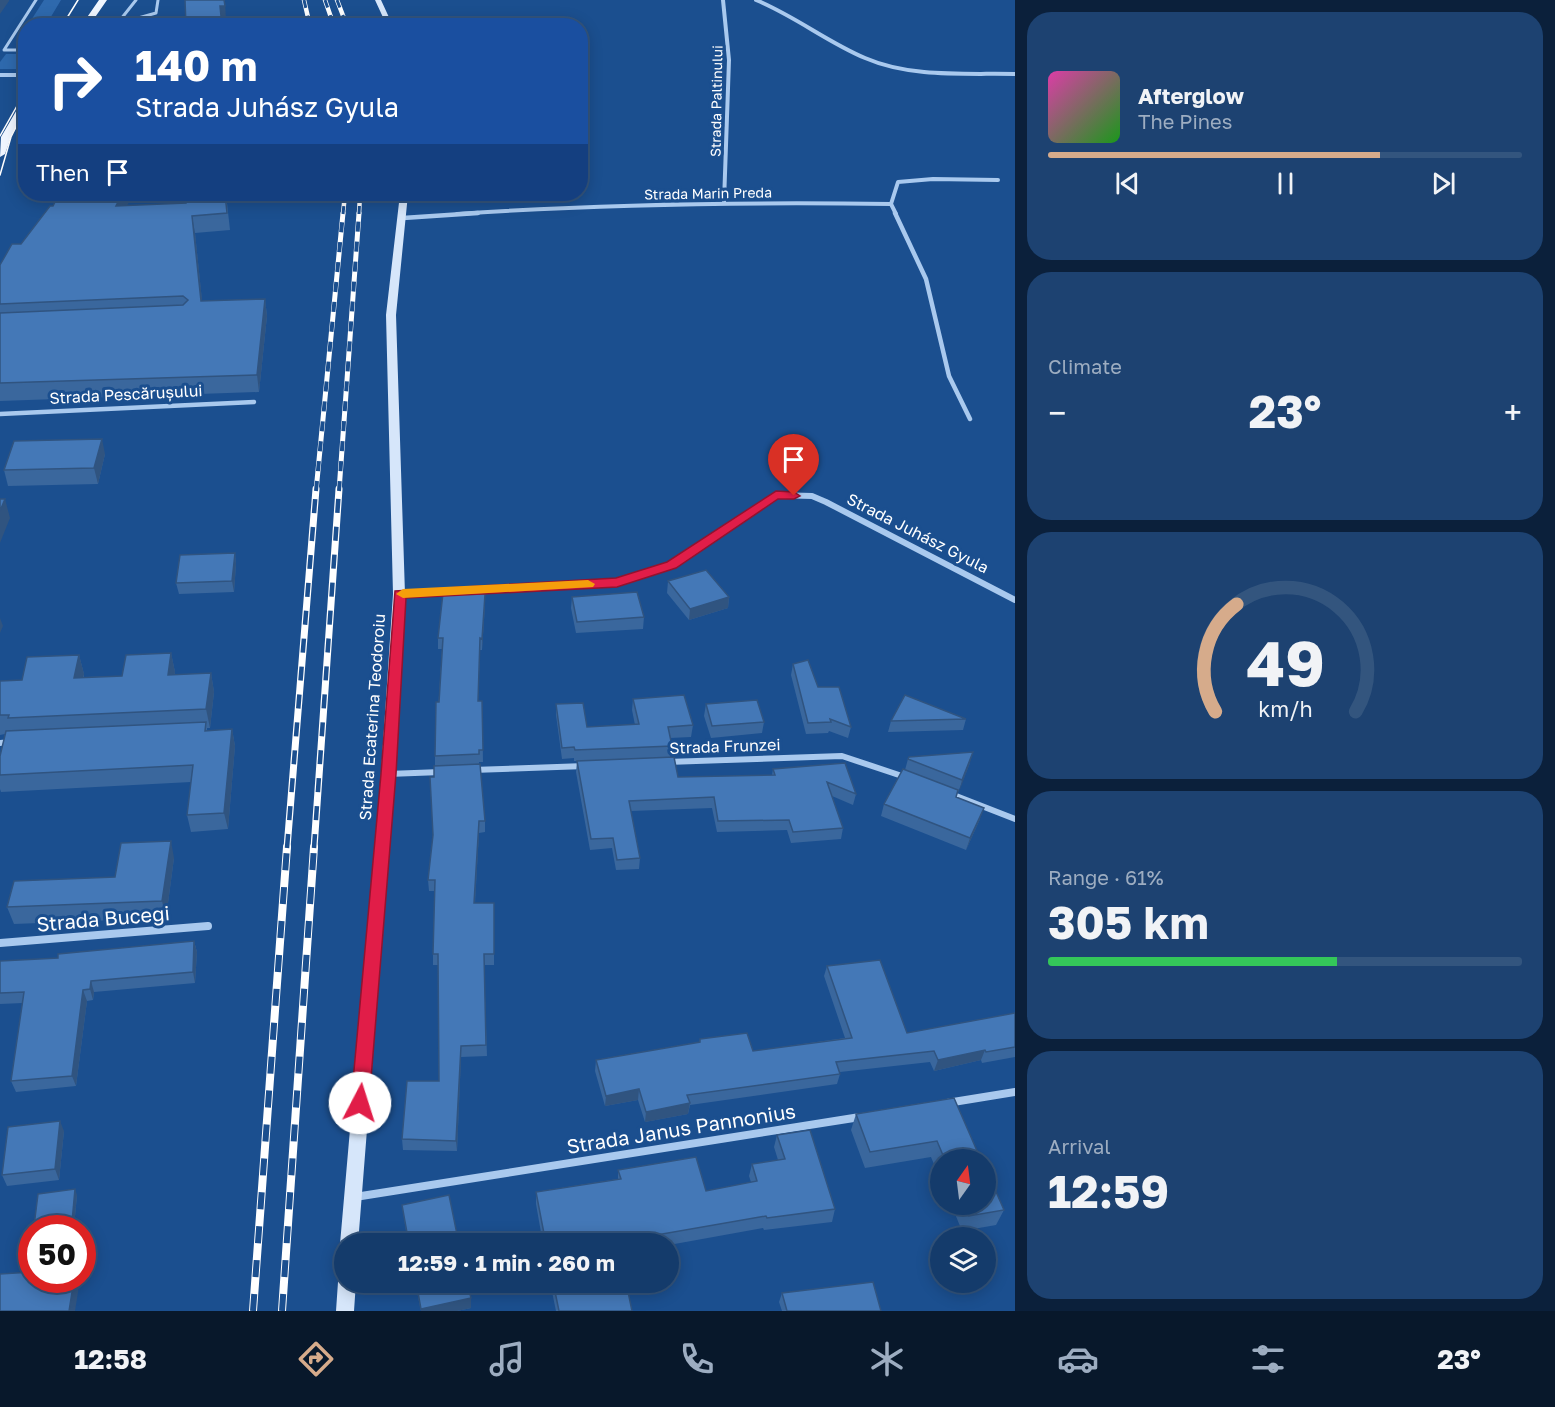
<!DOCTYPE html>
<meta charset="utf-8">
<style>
:root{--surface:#143b6b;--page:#1d4271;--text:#f1f3f6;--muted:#9dadc1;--line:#33557e;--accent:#d6ab8b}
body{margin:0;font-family:"Golos Text",sans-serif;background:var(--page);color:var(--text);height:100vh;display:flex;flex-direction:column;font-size:22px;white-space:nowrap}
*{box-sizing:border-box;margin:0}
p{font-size:20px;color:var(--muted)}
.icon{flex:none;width:33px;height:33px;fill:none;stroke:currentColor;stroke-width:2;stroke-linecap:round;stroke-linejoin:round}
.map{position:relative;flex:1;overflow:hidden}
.drawer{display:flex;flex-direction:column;gap:12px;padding:12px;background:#0b203b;width:540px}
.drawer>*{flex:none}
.hud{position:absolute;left:18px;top:18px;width:570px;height:183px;border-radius:24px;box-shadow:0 3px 15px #0003,0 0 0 2px var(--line);background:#1a4fa0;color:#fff;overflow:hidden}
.needle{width:39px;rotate:14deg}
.controls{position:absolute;left:930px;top:1149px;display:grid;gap:12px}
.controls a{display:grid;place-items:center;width:66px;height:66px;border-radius:50%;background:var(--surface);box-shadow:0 3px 15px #0003,0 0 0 2px var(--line);font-size:30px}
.speed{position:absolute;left:18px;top:1215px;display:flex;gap:12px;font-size:30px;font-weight:700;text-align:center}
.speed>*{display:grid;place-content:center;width:78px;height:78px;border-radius:50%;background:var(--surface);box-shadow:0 3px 15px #0003,0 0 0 2px var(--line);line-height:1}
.speed .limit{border:9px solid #d22;background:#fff;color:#111}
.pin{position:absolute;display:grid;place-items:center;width:51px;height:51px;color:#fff;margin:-62px -26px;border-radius:50% 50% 50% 0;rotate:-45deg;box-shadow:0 0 6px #0007}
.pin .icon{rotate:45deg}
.me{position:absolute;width:66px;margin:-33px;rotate:5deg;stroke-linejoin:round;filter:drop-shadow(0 0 4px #0008)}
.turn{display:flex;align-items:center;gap:21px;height:126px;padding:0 18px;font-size:27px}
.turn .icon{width:78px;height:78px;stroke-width:2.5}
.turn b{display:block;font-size:42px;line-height:51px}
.then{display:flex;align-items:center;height:57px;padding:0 18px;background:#0003;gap:12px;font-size:22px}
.big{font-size:45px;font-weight:700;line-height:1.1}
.drawer .tile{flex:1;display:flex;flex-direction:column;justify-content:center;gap:9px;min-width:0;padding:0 21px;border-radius:24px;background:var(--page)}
.drawer .dial{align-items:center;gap:0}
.dial svg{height:156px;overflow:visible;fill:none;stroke:var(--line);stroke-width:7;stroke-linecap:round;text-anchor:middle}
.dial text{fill:var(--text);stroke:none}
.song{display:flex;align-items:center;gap:18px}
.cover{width:72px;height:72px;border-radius:9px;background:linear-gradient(135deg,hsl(320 70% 55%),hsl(120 70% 35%))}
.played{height:6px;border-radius:3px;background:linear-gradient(90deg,var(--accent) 70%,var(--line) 70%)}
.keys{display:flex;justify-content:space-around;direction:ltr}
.heat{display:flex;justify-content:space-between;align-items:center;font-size:33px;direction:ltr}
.charge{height:9px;border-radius:4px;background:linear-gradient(90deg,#34c759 61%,var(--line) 0)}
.trip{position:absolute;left:334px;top:1233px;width:345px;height:60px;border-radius:30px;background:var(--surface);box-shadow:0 3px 15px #0003,0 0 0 2px var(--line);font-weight:700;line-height:60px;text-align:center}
.tabs{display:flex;height:96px;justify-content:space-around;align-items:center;background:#08182b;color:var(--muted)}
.tabs .icon{width:42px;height:42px}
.tabs .selected{color:var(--accent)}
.tabs b{font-size:27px;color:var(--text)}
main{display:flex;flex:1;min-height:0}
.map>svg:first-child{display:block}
.green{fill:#2e69ad}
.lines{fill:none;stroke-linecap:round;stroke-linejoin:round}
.service{stroke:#a9c9ee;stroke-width:3}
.minor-far3{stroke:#a9c9ee;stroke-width:4}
.minor-far2{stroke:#a9c9ee;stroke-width:4.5}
.minor-far1{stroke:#a9c9ee;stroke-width:6}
.minor{stroke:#a9c9ee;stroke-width:8}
.secondary{fill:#d6e6fa;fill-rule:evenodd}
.primary{fill:#f0f6ff;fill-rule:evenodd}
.tram{stroke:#fff;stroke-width:1.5}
.rail-far3-casing{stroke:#fff;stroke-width:4.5}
.rail-far2-casing{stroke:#fff;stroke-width:5}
.rail-far1-casing{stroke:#fff;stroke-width:7}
.rail-casing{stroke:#fff;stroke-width:8}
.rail-far3{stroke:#1b4f8f;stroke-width:3;stroke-dasharray:8;stroke-linecap:butt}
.rail-far2{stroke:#1b4f8f;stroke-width:4;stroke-dasharray:10;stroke-linecap:butt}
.rail-far1{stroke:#1b4f8f;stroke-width:4.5;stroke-dasharray:14;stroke-linecap:butt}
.rail{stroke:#1b4f8f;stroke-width:6;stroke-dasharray:17;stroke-linecap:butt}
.wall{fill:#3a679d}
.shaded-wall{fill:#305480}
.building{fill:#4478b7;stroke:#305480;stroke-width:1.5}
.route{fill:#e11d48;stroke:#92132f;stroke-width:1.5}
.slow{fill:#f59e0b}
.labels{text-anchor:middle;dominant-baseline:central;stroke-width:6;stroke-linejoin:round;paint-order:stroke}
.far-street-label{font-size:14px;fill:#fff;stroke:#1b4f8f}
.street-label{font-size:16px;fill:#fff;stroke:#1b4f8f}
.near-street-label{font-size:20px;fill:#fff;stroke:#1b4f8f}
</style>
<main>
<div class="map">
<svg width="1015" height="1311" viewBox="0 0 1015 1311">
<rect width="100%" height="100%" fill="#1b4f8f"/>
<!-- green -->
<path class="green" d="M 44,0 L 61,0 L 46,25 L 28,25 Z
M 6,54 L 25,54 L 24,69 L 0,69 L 0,62 Z"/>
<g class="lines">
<!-- service -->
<path class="service" d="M 117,24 L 156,13 L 158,0
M 117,24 L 136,0
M 26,50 L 4,50 L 36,0"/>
<!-- minor-far3 -->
<path class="minor-far3" d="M 723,0 L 729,60 L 724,202
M 756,0 C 795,16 827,42 865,58 C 911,78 966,73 1015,74
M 0,75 L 26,75
M 891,204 L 896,214
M 457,214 C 602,204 746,202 891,204 L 898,182 L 933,179 L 998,180"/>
<!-- minor-far2 -->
<path class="minor-far2" d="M 895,213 L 926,279 L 949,376 L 970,419
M 403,218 L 478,213
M 0,414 L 254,402"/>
<!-- minor-far1 -->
<path class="minor-far1" d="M 399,594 L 617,583 L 672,565 L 776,495 L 812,496 L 826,502 L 1015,600
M 0,743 L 11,742
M 667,762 L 842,756 L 905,777
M 472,770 L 585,766
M 388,774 L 441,772
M 951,794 L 1015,819"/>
<!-- minor -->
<path class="minor" d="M 0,943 L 208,926
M 947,1103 L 1015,1092
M 355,1197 L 860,1117"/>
<!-- secondary -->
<path class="secondary" d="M 375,0 L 381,0 L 393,26 L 387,26 Z
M 400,194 L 408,194 L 396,315 L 405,594 L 395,774 L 358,1244 L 345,1244 L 345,1251 L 340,1244 L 381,774 L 393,594 L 386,315 Z
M 345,1274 L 345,1282 L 356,1282 L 354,1311 L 336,1311 L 338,1282 L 341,1276 Z"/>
<!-- primary -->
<path class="primary" d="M 99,0 L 107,0 L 89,26 L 81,26 Z
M 26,98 L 26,110 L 11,137 L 5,154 L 0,157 L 1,137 L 22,101 Z"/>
<!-- tram -->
<path class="tram" d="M 62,26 L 78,0
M 0,136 L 26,90
M 0,175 L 11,137 L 26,107"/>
<!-- rail-far3 casing -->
<g class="rail-far3-casing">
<path id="rail-far3" d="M 304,0 L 310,26
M 325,0 L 334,26
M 337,0 L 347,26
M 343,214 L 345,194
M 359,214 L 360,194"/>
</g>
<!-- rail-far2 casing -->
<g class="rail-far2-casing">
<path id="rail-far2" d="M 316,491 L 343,213
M 339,491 L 359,213"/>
</g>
<!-- rail-far1 casing -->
<g class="rail-far1-casing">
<path id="rail-far1" d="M 287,848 L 316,489
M 314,848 L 339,489"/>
</g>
<!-- rail casing -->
<g class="rail-casing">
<path id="rail" d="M 253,1311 L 287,847
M 282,1311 L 314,847"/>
</g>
<!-- rail-far3 -->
<use href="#rail-far3" class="rail-far3"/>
<!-- rail-far2 -->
<use href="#rail-far2" class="rail-far2"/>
<!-- rail-far1 -->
<use href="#rail-far1" class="rail-far1"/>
<!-- rail -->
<use href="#rail" class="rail"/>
</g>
<!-- wall -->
<path class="wall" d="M 26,131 L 26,148 L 23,136 Z
M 226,194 L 230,230 L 195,233 L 202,301 L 265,299 L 267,316 L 259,392 L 0,401 L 0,265 L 21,244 L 127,206 L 186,203 Z
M 105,454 L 98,484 L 8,486 L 4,470 Z
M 235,553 L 236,564 L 234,592 L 179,594 L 176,583 Z
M 668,581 L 729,597 L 728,608 L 689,620 L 667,593 Z
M 485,594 L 485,605 L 482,650 L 480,650 L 478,701 L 482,701 L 483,762 L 479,762 L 479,764 L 485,821 L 485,832 L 479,833 L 475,903 L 494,903 L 494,965 L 484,965 L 487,1056 L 461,1057 L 457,1151 L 403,1150 L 402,1139 L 439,1081 L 438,965 L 433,965 L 433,954 L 435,891 L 429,891 L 428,880 L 433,836 L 434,777 L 435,766 L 435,756 L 442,649 L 438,649 L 438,638 Z
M 572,597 L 644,617 L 643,629 L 576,633 L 571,608 Z
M 171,653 L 175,672 L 175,675 L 211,673 L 214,692 L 210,728 L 207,728 L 207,731 L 232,729 L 235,746 L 228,829 L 191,832 L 187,815 L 191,782 L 1,792 L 0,789 L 0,756 L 5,734 L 0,735 L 0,681 L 22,680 L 79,655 L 84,674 L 84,677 L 122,676 Z
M 793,664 L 818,687 L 851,727 L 848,738 L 829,731 L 828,733 L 806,734 L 791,675 Z
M 633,699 L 693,725 L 691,737 L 670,738 L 672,746 L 670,757 L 678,777 L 772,775 L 773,769 L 845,763 L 856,794 L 853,805 L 832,796 L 843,828 L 841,839 L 791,843 L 787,830 L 717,832 L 712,808 L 631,811 L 640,858 L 639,869 L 616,870 L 612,848 L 590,850 L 576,772 L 577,761 L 574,761 L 574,758 L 562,759 L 556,715 L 556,704 L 587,727 L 635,725 L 632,710 Z
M 706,704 L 764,722 L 762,733 L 711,738 L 704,716 Z
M 966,719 L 963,730 L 888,732 L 891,721 Z
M 908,759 L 970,763 L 956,797 L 980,819 L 966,850 L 881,816 L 884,804 L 905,770 Z
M 174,858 L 166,918 L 14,924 L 7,907 L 115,877 Z
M 194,941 L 197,952 L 195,983 L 94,992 L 93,1000 L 87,1001 L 76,1086 L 16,1092 L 11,1081 L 23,1003 L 0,1004 L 0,961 L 58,958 Z
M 827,966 L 907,1033 L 1015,1013 L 1015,1057 L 982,1063 L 981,1060 L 934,1071 L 930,1062 L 840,1072 L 840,1074 L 837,1084 L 690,1105 L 688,1114 L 645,1122 L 638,1100 L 605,1106 L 595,1071 L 596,1060 L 699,1042 L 700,1039 L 753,1051 L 845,1038 L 824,976 Z
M 954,1098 L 981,1160 L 940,1160 L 940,1179 L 931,1157 L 865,1168 L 851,1130 L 856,1114 Z
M 64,1131 L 59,1180 L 7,1186 L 2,1175 Z
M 777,1135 L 835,1209 L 832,1222 L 764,1230 L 763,1228 L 669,1245 L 669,1244 L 543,1244 L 536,1204 L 536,1192 L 618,1179 L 618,1170 L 706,1191 L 751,1182 L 749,1176 L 752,1164 L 778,1160 L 774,1147 Z
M 77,1195 L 74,1227 L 61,1228 L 36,1228 L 34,1226 Z
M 951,1204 L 986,1204 L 1004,1210 L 996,1225 L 962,1231 Z
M 402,1205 L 459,1244 L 408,1244 Z
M 415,1282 L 467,1282 L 471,1298 L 471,1308 L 457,1311 L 421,1311 Z
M 550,1282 L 626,1282 L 632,1311 L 556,1311 Z
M 782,1293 L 881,1311 L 782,1311 L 779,1302 Z"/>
<!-- shaded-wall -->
<path class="shaded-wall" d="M 0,0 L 9,0 L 9,1 L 0,14 Z
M 224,0 L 225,0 L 226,20 L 222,20 L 222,26 L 220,6 Z
M 122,194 L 133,194 L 119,222 L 116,206 Z
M 192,216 L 195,233 L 204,319 L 201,301 Z
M 265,299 L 267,316 L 259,392 L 257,375 Z
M 102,439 L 105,454 L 98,484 L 94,468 Z
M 5,499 L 10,518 L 0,543 L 0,511 Z
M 235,553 L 236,564 L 234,592 L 232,581 Z
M 485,594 L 485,605 L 482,650 L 482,639 Z
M 729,597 L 728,608 L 689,620 L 690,609 Z
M 0,618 L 3,626 L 0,633 Z
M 171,653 L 175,672 L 172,694 L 168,675 Z
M 79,655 L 84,674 L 79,697 L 74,678 Z
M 211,673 L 214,692 L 210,728 L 206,709 Z
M 232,729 L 235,746 L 228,829 L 224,813 Z
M 973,752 L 970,763 L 959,792 L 962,780 Z
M 984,808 L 980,819 L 966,850 L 970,838 Z
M 479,821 L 479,833 L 474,915 L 474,903 Z
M 171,841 L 174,858 L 166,918 L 162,901 Z
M 194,941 L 197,952 L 195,983 L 193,972 Z
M 91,981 L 94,992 L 93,1000 L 90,989 Z
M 83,990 L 87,1001 L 76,1086 L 72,1076 Z
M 461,1046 L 461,1057 L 457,1151 L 456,1141 Z
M 985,1050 L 981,1060 L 934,1071 L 938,1060 Z
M 639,1089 L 638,1100 L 605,1106 L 606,1096 Z
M 690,1103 L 688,1114 L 645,1122 L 646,1112 Z
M 60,1121 L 64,1131 L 59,1180 L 55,1169 Z
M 75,1189 L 77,1195 L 74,1227 L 72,1222 Z
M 74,1280 L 80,1280 L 75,1311 L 69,1311 Z
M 471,1298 L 471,1308 L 457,1311 L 421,1311 L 421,1309 Z"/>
<!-- building -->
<path class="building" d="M 185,0 L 224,0 L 225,6 L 220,6 L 222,26 L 186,26 Z
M 59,194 L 122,194 L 116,206 L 186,203 L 186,194 L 225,194 L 227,213 L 192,216 L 201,301 L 265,299 L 257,375 L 0,383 L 0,313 L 183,305 L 188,300 L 183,296 L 0,304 L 0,265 L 12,244 L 21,244 L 50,206 L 53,206 Z
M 102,439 L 94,468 L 4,470 L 14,441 Z
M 0,499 L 5,499 L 0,511 Z
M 235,553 L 232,581 L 176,583 L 180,555 Z
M 706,570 L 729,597 L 690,609 L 668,581 Z
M 637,592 L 644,617 L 577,622 L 572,597 Z
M 443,593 L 485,594 L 482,639 L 480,638 L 478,701 L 482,701 L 483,750 L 479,750 L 479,754 L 435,756 L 436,702 L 439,702 L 443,638 L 438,638 Z
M 171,653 L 168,675 L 211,673 L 206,709 L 8,718 L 9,715 L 0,715 L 0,681 L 22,680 L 27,657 L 79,655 L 74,678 L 122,676 L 126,655 Z
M 808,660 L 818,687 L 839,687 L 851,727 L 830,719 L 831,722 L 808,723 L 793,664 Z
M 684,695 L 693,725 L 668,727 L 672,746 L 575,750 L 574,747 L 562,748 L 556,704 L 583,703 L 587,727 L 639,724 L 633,699 Z
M 905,695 L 966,719 L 891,721 Z
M 757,700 L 764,722 L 712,726 L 706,704 Z
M 206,722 L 205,731 L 232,729 L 224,813 L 187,815 L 193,765 L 0,775 L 0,756 L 6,731 Z
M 973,752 L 962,780 L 908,759 L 909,757 Z
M 674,757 L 678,777 L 775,775 L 773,769 L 845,763 L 856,794 L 827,782 L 843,828 L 793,832 L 789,820 L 718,821 L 714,797 L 629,801 L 640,858 L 617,860 L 613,838 L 591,839 L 577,761 Z
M 480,764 L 485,821 L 479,821 L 474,903 L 494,903 L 494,954 L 484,954 L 486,1045 L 461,1046 L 456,1141 L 402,1139 L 407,1081 L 439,1081 L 438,954 L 433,954 L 435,880 L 428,880 L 433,835 L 430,777 L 434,777 L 434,766 Z
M 903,769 L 958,790 L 956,797 L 984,808 L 970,838 L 884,804 Z
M 171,841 L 162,901 L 7,907 L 14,881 L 115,877 L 121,843 Z
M 194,941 L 193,972 L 91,981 L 90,989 L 83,990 L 72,1076 L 11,1081 L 24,992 L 0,993 L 0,961 L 58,958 L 58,954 Z
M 880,960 L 907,1033 L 1015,1013 L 1015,1047 L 986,1052 L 985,1050 L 938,1060 L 934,1051 L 836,1062 L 840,1074 L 687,1095 L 690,1103 L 646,1112 L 639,1089 L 606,1096 L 596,1060 L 700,1042 L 700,1039 L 747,1033 L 753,1051 L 852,1038 L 827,966 Z
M 954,1098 L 981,1160 L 945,1160 L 937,1141 L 870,1152 L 856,1114 Z
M 60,1121 L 55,1169 L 2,1175 L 8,1127 Z
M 810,1130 L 835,1209 L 767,1218 L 766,1216 L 616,1242 L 617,1244 L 546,1244 L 536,1192 L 621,1179 L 618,1170 L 696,1157 L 706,1191 L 757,1181 L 752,1164 L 785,1159 L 777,1135 Z
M 986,1169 L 1004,1210 L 969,1216 L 964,1204 L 986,1204 Z
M 75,1189 L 72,1222 L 34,1226 L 38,1194 Z
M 449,1195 L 459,1244 L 409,1244 L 402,1205 Z
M 32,1272 L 32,1280 L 74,1280 L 69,1311 L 0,1311 L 0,1274 Z
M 416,1282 L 467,1282 L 471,1298 L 421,1309 Z
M 553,1282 L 626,1282 L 632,1311 L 559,1311 Z
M 873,1282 L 881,1311 L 787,1311 L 782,1293 Z"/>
<!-- route -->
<path class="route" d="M 776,491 L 794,492 L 800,496 L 794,499 L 778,499 L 676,568 L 617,587 L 406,598 L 396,774 L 369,1103 L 366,1109 L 360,1111 L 353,1109 L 351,1103 L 381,774 L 395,591 L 616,578 L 667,562 Z"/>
<!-- slow -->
<path class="slow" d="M 588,580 L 595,584 L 593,587 L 403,598 L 396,594 L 403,589 Z"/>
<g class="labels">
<!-- far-street labels -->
<g class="far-street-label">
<text transform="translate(716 101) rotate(-89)">Strada Paltinului</text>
<text transform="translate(708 193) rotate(-1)">Strada Marin Preda</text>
</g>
<!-- street labels -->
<g class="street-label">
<text transform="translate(126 394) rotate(-3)">Strada Pescărușului</text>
<text transform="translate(918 533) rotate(27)">Strada Juhász Gyula</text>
<text transform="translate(372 717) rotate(-86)">Strada Ecaterina Teodoroiu</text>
<text transform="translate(725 746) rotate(-2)">Strada Frunzei</text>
</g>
<!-- near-street labels -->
<g class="near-street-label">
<text transform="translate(103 918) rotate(-5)">Strada Bucegi</text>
<text transform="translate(681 1128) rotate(-9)">Strada Janus Pannonius</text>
</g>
</g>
</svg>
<div class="controls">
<a><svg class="needle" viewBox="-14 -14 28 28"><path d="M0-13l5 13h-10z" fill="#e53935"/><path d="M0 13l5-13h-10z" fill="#9dadc1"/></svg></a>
<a><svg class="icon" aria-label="layers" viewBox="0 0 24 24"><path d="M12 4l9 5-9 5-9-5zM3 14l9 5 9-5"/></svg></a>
</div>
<div class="speed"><div class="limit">50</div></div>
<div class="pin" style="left:794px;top:496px;background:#d93025"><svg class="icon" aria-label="arrive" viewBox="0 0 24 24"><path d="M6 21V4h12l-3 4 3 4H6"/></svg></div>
<svg class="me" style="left:360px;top:1103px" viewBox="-20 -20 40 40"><circle r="19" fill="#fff"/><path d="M0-13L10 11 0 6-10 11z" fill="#e11d48"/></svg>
<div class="trip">12:59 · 1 min · 260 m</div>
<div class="hud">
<div class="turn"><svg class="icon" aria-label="right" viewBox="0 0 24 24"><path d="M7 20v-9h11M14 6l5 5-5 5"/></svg><div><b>140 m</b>Strada Juhász Gyula</div></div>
<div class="then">Then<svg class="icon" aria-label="arrive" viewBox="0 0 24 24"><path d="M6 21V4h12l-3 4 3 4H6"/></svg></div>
</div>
</div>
<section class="drawer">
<div class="tile">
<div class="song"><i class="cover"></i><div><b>Afterglow</b><p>The Pines</p></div></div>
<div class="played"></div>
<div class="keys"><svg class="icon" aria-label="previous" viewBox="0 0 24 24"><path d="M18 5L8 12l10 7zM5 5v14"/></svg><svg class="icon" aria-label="pause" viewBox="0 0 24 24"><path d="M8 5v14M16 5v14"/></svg><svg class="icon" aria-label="next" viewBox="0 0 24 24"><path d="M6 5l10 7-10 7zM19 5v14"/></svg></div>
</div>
<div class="tile"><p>Climate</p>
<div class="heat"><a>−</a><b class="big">23°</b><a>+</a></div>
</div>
<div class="tile dial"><svg viewBox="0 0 100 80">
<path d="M14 69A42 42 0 1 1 86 69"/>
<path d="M14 69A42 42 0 0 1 25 14" stroke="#d6ab8b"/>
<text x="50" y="56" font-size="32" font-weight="700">49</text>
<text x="50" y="72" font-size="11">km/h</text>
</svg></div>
<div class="tile"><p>Range · 61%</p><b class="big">305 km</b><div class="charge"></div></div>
<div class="tile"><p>Arrival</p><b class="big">12:59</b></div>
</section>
</main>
<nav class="tabs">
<b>12:58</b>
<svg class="icon selected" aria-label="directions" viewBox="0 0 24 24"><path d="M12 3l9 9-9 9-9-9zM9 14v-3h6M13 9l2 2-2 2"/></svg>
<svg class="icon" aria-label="music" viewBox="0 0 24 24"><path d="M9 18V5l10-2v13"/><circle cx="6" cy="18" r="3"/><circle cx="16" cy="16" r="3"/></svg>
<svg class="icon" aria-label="phone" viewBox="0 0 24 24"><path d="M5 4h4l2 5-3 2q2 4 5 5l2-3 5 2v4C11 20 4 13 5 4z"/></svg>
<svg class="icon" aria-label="climate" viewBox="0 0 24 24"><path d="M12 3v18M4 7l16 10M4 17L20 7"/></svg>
<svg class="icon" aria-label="car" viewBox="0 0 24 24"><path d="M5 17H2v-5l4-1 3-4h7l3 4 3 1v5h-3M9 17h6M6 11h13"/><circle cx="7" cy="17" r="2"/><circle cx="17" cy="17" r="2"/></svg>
<svg class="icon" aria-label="filters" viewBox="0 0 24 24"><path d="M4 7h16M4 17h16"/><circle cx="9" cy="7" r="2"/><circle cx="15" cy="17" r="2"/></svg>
<b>23°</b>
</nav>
